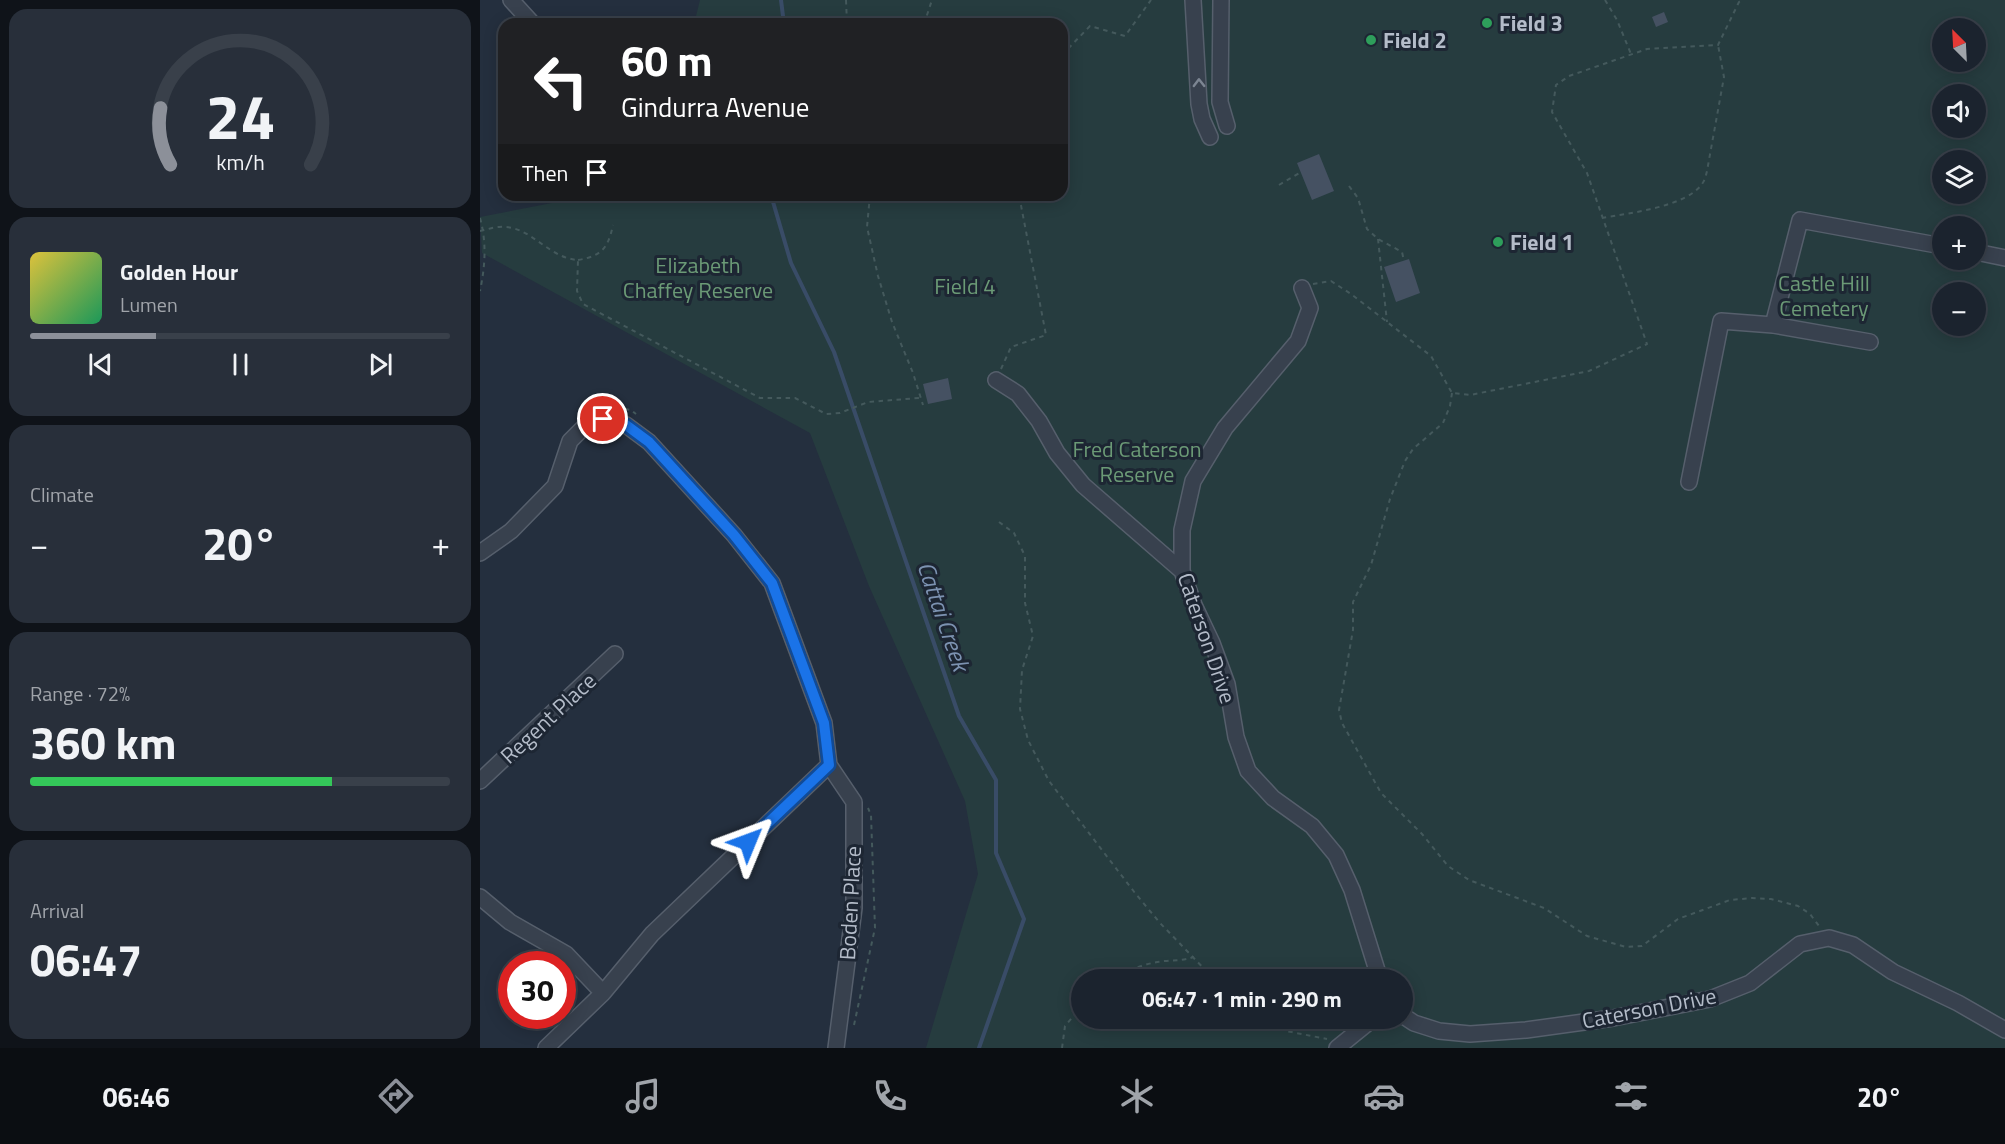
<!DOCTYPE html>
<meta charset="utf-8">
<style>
:root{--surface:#1b232e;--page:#282f3a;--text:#f1f3f6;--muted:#a0a4aa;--line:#39404a;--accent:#8c9099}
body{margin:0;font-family:"Titillium Web",sans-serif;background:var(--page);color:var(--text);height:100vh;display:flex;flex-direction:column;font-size:22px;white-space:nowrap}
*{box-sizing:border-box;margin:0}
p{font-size:20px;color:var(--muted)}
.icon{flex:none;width:33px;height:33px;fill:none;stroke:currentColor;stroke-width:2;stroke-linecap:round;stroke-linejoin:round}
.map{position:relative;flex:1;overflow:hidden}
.details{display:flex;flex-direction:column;gap:9px;padding:9px;background:#0f1319;width:480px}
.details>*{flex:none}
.hud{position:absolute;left:18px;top:18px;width:570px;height:183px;border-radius:18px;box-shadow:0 3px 15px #0003,0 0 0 2px var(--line);background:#202124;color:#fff;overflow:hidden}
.needle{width:39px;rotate:336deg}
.buttons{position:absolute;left:1452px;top:18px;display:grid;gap:12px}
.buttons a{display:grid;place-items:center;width:54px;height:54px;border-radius:50%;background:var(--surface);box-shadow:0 3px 15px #0003,0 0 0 2px var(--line);font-size:30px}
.speed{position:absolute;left:18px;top:951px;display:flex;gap:12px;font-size:30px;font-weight:700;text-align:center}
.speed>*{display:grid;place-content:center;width:78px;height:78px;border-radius:50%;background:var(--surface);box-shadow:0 3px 15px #0003,0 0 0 2px var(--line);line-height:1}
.speed .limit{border:9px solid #d22;background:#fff;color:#111}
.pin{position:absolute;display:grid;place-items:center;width:51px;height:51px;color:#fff;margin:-26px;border:3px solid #fff;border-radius:50%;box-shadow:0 2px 6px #0007}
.me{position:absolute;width:66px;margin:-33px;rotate:46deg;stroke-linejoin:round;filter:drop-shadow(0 0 4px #0008)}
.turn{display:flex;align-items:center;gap:21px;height:126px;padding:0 24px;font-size:27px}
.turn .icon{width:78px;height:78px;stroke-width:2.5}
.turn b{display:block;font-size:42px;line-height:51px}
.then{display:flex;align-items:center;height:57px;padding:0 24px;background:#0003;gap:12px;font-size:22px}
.big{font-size:45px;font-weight:700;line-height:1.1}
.details .tile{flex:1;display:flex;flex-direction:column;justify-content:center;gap:9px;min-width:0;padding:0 21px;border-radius:18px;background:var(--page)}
.details .dial{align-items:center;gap:0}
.dial svg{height:156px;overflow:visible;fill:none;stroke:var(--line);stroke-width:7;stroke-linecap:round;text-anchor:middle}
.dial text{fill:var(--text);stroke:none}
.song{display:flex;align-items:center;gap:18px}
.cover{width:72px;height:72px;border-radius:9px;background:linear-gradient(135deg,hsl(50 70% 55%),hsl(150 70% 35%))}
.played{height:6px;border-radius:3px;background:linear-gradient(90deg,var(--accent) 30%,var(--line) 30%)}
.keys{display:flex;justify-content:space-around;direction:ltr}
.heat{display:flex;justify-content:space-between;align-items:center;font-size:33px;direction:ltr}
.charge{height:9px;border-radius:4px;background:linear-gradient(90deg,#34c759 72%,var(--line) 0)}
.trip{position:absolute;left:591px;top:969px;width:342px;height:60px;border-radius:30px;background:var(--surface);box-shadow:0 3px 15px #0003,0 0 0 2px var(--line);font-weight:700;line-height:60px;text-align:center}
.dock{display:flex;height:96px;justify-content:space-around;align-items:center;background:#0b0e12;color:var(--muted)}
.dock .icon{width:42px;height:42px}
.dock .active{color:var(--accent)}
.dock b{font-size:27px;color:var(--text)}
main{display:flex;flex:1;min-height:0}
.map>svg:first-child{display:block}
.green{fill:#263c3f;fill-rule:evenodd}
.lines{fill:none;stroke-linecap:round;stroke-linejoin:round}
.stream{stroke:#394c67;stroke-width:4}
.building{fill:#455162}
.minor-casing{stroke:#565f6c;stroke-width:18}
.path{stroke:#44595c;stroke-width:2;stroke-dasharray:4.5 4.5;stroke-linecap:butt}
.minor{stroke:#38414e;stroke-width:15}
.oneway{stroke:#7c8592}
.route-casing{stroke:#114b97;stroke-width:15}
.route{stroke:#1a73e8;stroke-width:10}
.leisure-dot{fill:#2e9e5b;stroke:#1d2633;stroke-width:2}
.labels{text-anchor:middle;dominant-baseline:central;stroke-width:6;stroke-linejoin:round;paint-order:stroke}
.poi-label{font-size:22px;font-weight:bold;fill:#b4bcc9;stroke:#1d2633;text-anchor:start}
.park-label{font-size:22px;fill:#6b9a76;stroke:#1d2633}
.street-label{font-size:22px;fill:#b4bcc9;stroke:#1d2633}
.water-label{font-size:24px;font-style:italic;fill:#7c92b1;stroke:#1d2633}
</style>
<main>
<section class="details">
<div class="tile dial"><svg viewBox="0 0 100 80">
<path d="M14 69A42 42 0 1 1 86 69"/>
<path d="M14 69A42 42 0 0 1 9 40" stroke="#8c9099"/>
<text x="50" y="56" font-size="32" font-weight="700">24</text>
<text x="50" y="72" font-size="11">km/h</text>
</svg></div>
<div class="tile">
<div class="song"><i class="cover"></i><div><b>Golden Hour</b><p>Lumen</p></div></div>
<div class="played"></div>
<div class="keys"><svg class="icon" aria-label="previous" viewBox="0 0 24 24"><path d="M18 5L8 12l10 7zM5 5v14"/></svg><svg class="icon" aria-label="pause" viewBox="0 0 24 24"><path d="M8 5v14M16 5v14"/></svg><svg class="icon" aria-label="next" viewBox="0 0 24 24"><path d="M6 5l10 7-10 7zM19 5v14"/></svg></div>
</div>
<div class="tile"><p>Climate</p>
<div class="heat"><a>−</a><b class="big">20°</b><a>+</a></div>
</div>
<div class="tile"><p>Range · 72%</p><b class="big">360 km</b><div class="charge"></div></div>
<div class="tile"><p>Arrival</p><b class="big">06:47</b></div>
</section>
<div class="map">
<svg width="1525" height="1048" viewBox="0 0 1525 1048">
<rect width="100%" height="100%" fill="#242f3e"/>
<!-- green -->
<path class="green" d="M 220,0 L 1525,0 L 1525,1048 L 446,1048 L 498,874 L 485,801 L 389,586 L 330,433 L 2,253 L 0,217 L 113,195 L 582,195 L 582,24 L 214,24 ZM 1462,28 L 1496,28 L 1496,62 L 1462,62 ZM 1462,94 L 1496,94 L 1496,128 L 1462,128 ZM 1462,160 L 1496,160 L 1496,194 L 1462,194 ZM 1462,226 L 1496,226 L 1496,260 L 1462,260 ZM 1462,292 L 1496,292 L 1496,326 L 1462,326 ZM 602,980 L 922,980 L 922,1018 L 602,1018 Z"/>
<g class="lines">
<!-- stream -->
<path class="stream" d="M 301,0 L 304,24
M 291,195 L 311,263 L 354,352 L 479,716 L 516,780 L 516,853 L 544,919 L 499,1048"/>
</g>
<!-- building -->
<path class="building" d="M 1184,12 L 1188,22 L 1176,27 L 1172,17 Z
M 839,154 L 854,191 L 832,200 L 817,163 Z
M 929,259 L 940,293 L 916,302 L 904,267 Z
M 468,378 L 472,399 L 448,404 L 443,384 Z"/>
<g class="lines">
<!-- minor casing -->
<g class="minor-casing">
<path id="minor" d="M 31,0 L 53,24
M 713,0 L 719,104 L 722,119 L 730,137
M 741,0 L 740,102 L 747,126
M 1496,252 L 1525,258
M 822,288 L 830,308 L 818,341 L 745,428 L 713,481 L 702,530 L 702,571 L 714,605 L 732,643 L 747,684 L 756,737 L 768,771 L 793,798 L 832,826 L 856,855 L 872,890 L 900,980
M 1293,325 L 1390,342
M 516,380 L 538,394 L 559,421 L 577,453 L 603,485 L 702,571
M 1209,482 L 1241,321 L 1293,325 L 1320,220 L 1462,246
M 0,553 L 31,531 L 75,486 L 90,441 L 105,426 L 123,419 L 146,425 L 169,442 L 254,535 L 292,583 L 344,723 L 349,765 L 374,802 L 374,908 L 356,1048
M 0,781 L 135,654
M 0,897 L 30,922 L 86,954 L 123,993
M 922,1015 L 934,1023 L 959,1031 L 990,1034 L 1046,1030 L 1133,1018 L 1230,999 L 1270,983 L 1320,944 L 1349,938 L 1373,945 L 1413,972 L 1478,1003 L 1525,1030
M 66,1048 L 123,993 L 172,934 L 349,765
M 857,1048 L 894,1018"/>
</g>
<!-- path -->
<path class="path" d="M 366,0 L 367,24
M 1125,0 L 1137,20 L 1151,54
M 444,24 L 452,0
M 582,55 L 610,26 L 645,36 L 671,0
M 799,185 L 821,172
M 869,186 L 878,198 L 887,229 L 898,239 L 922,252 L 924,261
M 390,195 L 387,227 L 398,276 L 412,322 L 433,373 L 443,405
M 0,218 C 7,243 5,267 0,291
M 1122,218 C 1149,213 1206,207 1222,184 C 1225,180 1226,175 1227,171 L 1244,77 L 1238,45
M 0,231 C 6,230 13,227 19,227 C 50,224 67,258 98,260 L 97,291 L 103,304 L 280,398 L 315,398 L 346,414 L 360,413 L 388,402 L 439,398
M 898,239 L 907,322
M 98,260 C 122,256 128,248 133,225
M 833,284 L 851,281 L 871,294 L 951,356 L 972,393 L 990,395 L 1109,371 L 1167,344 L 1107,173 L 1072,112 L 1076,85 L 1089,76 L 1167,49 L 1238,45 L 1259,2 L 1262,0
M 521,369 L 531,347 L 566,335 L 539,195
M 972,393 L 970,406 L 963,423 L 933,449 L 925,461 L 910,499 L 891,565 L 873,602 L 873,630 L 859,710 L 862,723 L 901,793 L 942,834 L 968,866 L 989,880 L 1064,908 L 1107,936 L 1146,947 L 1162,946 L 1198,919 L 1250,900 L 1272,898 L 1291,899 L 1318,906 L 1330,914 L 1339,926
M 136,407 L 151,410 L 156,414
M 519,522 L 534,533 L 545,556 L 545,603 L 553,636 L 542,670 L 540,709 L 548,740 L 569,781 L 655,893 L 680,923 L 735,980
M 634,980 C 649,969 666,963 685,961 C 696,960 702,961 714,957
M 785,1018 L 806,1031 L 847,1039
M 374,1025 L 395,928 L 391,815 L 388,808
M 582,1048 L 585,1026 L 602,1006"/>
<!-- minor -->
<use href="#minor" class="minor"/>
</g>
<!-- one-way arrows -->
<defs><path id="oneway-chevron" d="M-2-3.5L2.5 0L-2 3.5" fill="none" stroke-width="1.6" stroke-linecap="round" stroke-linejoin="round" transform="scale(1.5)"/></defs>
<use class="oneway" href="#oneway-chevron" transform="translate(719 83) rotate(-91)"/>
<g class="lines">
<!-- route casing -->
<g class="route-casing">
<path id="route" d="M 123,419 L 146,425 L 169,442 L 254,535 L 292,583 L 344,723 L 349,765 L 268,842"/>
</g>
<!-- route -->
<use href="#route" class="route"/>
</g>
<!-- markers -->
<g class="leisure-dot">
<circle cx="1007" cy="23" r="6"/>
<circle cx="891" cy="40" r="6"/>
<circle cx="1018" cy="242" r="6"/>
</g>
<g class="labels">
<!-- poi labels -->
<g class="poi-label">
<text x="1019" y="23">Field 3</text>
<text x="903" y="40">Field 2</text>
<text x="1030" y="242">Field 1</text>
</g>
<!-- park labels -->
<g class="park-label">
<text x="218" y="265">Elizabeth<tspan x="218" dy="25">Chaffey Reserve</tspan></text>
<text x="1344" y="283">Castle Hill<tspan x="1344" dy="25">Cemetery</tspan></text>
<text x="485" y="286">Field 4</text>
<text x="657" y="449">Fred Caterson<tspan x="657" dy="25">Reserve</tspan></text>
</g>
<!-- street labels -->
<g class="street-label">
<text transform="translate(727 638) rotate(71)">Caterson Drive</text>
<text transform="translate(68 718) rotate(-43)">Regent Place</text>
<text transform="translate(370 903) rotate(-87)">Boden Place</text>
<text transform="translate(1169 1008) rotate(-11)">Caterson Drive</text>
</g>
<!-- water labels -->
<g class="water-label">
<text transform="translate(464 616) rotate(71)">Cattai Creek</text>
</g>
</g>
</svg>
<div class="buttons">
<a><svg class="needle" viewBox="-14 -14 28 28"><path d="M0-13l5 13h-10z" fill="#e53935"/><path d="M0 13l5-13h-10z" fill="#a0a4aa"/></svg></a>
<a><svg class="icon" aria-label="sound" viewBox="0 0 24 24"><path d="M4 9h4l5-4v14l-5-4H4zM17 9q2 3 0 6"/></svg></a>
<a><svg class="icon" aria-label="layers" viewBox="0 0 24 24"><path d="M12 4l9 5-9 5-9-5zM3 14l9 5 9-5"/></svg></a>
<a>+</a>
<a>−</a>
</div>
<div class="speed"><div class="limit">30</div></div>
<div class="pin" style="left:123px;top:419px;background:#d93025"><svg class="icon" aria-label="arrive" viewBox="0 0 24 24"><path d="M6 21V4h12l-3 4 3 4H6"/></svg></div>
<svg class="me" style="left:268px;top:842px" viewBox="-20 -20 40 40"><path d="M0-17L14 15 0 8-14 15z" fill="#1a73e8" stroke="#fff" stroke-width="4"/></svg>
<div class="trip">06:47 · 1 min · 290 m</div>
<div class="hud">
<div class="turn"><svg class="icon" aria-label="left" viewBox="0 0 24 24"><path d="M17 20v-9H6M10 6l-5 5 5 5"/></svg><div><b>60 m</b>Gindurra Avenue</div></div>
<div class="then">Then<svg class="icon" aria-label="arrive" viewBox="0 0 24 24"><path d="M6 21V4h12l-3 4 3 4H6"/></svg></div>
</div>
</div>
</main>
<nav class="dock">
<b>06:46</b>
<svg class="icon active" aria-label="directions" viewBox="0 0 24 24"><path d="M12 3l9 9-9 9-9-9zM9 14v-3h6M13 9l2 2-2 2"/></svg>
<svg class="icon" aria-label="music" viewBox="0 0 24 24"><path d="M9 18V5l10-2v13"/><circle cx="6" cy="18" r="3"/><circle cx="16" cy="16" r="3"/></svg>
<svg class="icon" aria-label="phone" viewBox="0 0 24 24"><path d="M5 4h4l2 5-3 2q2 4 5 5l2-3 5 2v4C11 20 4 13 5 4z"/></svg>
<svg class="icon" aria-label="climate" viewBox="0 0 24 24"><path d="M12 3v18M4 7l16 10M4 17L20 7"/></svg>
<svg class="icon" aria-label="car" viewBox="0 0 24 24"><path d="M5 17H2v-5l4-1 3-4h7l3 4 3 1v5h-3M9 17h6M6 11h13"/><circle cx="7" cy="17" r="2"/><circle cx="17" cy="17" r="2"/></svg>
<svg class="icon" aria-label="filters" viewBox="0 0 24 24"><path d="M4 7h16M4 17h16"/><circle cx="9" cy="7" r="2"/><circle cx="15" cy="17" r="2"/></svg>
<b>20°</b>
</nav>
